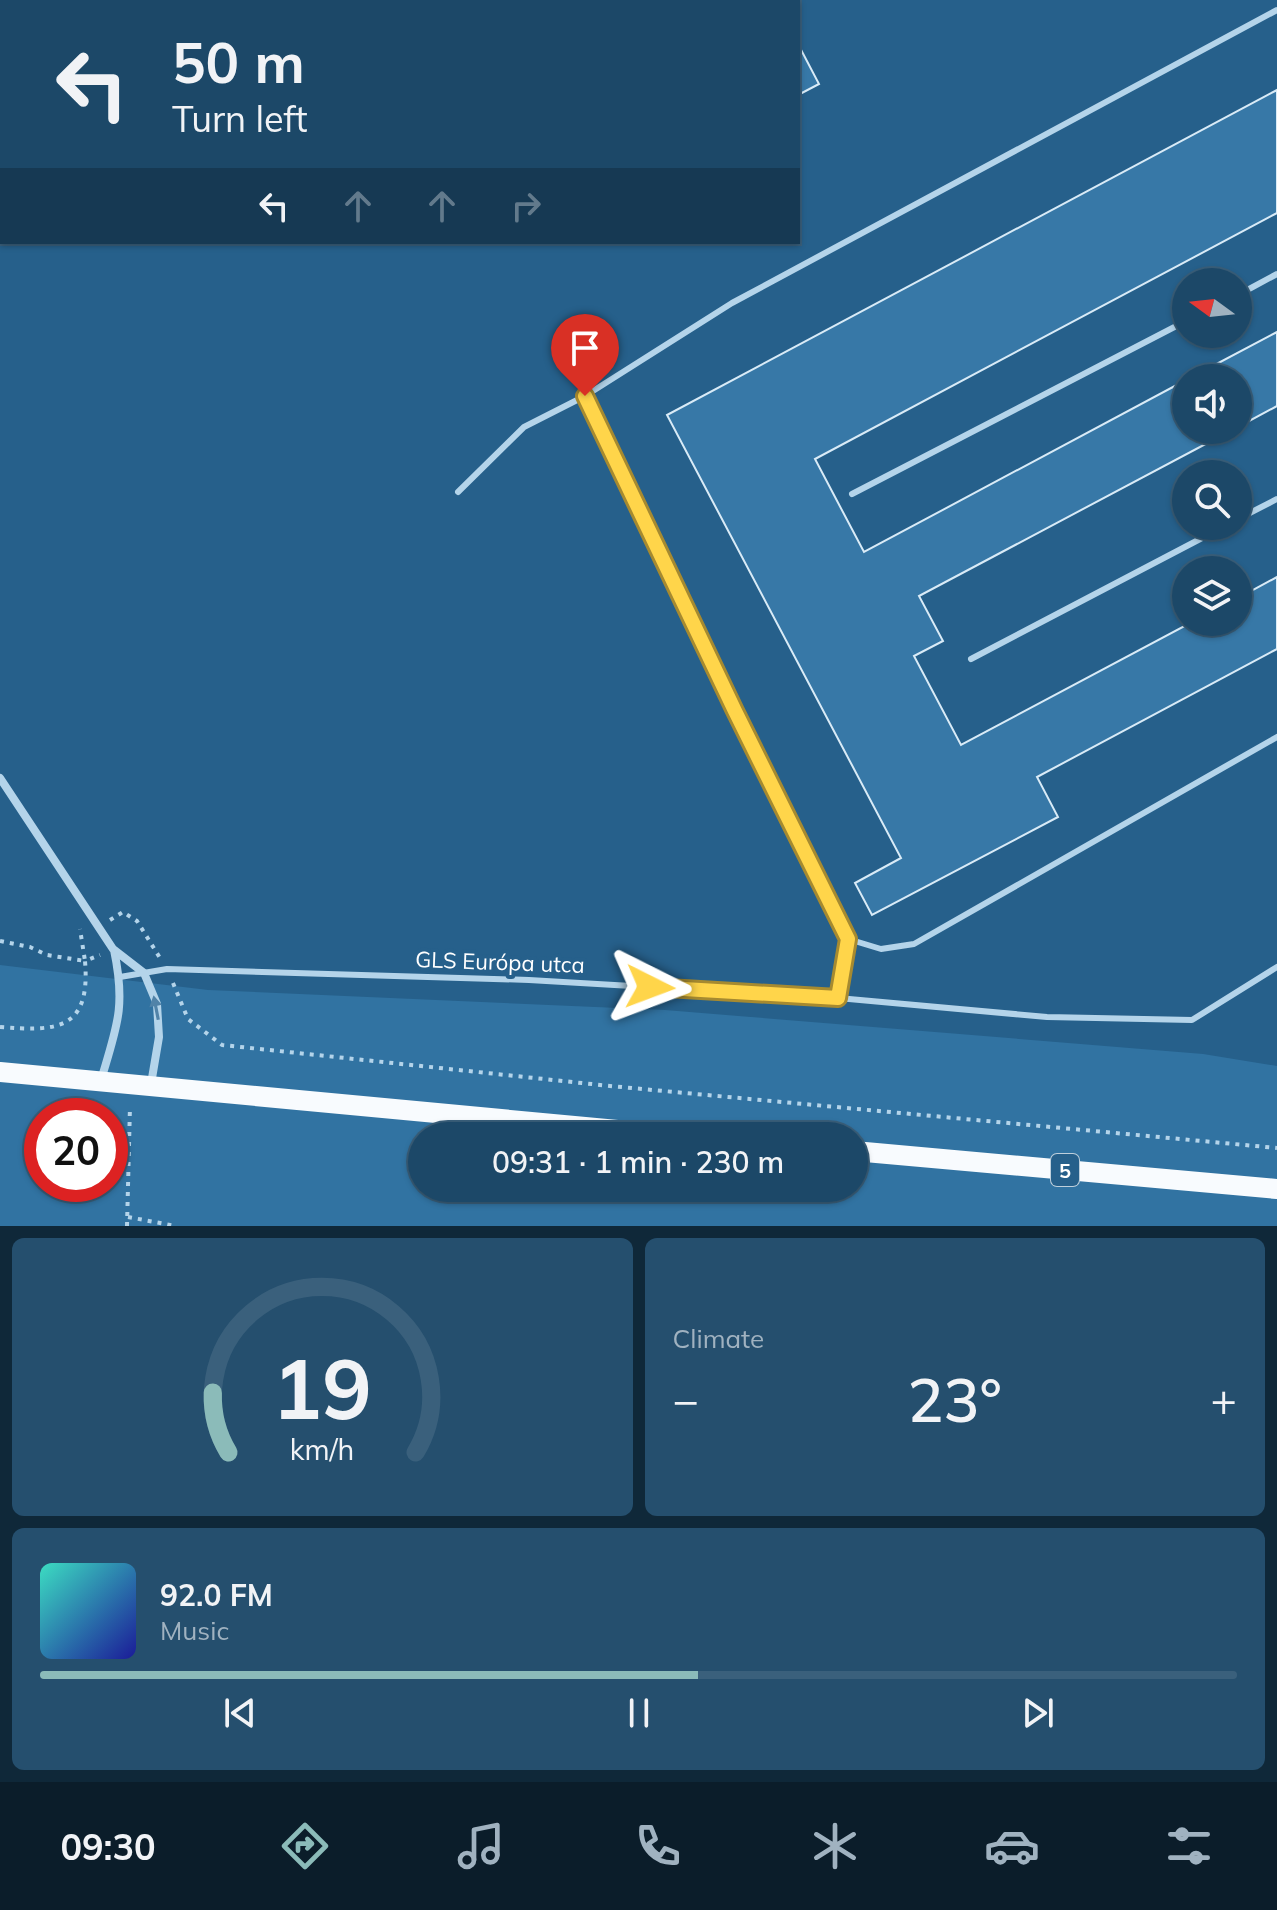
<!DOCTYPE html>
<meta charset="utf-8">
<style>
:root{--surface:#1c4868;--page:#254f6e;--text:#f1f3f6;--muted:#a0b2c0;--line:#3a607c;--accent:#8bbbb9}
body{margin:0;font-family:Mulish,sans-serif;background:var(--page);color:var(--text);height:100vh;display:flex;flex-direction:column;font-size:30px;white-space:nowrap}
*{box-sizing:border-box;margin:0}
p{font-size:26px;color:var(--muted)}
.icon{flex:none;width:44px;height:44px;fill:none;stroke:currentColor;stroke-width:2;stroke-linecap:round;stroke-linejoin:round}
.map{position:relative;height:1226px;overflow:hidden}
.sheet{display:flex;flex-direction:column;gap:12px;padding:12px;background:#0f2839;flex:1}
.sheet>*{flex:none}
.guide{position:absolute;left:0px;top:0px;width:800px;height:244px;box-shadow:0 2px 6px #0004,0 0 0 2px var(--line);background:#1c4868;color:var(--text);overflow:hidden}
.needle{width:52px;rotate:285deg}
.buttons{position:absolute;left:1172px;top:268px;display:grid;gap:16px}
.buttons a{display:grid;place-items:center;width:80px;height:80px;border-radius:50%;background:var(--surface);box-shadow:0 2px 6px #0004,0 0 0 2px var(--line);font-size:40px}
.speed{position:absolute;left:24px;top:1098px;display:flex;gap:16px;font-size:40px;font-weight:700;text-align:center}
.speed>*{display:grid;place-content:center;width:104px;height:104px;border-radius:50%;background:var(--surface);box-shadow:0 2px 6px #0004,0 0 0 2px var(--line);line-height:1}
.speed .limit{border:12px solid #d22;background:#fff;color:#111}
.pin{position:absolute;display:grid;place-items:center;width:68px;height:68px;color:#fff;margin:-82px -34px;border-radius:50% 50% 50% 0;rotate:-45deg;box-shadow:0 0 8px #0007}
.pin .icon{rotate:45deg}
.me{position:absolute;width:88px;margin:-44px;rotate:93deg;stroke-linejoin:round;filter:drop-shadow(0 0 6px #0008)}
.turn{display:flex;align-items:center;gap:28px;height:168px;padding:0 40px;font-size:36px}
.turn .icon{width:104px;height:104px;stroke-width:2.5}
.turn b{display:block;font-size:56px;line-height:68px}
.lanes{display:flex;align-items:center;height:76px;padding:0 40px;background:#0003;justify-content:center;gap:40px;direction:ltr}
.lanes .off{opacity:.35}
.big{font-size:60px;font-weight:600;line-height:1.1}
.sheet .card{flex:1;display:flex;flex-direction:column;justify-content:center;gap:12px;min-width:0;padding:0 28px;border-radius:12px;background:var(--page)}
.sheet .dial{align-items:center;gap:0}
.dial svg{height:208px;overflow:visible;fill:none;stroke:var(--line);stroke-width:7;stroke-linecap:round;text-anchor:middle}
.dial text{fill:var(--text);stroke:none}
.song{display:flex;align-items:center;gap:24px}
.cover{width:96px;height:96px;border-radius:12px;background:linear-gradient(135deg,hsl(170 70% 55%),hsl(240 70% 35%))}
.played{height:8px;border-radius:4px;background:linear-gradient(90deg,var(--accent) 55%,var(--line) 55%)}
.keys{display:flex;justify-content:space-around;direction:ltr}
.heat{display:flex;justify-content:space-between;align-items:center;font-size:44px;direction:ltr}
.sheet .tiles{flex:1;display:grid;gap:12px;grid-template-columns:1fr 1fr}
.card:last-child{grid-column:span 2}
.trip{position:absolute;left:408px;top:1122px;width:460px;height:80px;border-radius:40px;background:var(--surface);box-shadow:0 2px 6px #0004,0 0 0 2px var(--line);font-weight:600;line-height:80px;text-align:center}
.dock{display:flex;height:128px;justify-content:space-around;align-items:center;background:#0b1d2a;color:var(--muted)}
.dock .icon{width:56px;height:56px}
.dock .current{color:var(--accent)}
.dock b{font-size:36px;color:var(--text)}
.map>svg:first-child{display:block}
.green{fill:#3173a2;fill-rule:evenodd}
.building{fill:#3778a7;stroke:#d9ebf7;stroke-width:2}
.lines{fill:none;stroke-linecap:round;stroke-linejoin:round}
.path{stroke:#b4d4ea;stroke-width:4;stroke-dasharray:4 6;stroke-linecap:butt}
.service{stroke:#b4d4ea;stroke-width:6}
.minor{stroke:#b4d4ea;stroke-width:8}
.primary{stroke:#f8fbfe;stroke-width:20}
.oneway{fill:#5183a8}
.route-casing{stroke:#a68a30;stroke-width:20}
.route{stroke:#ffd54a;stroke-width:14}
.labels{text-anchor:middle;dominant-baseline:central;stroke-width:8;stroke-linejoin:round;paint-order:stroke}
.shield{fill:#26608b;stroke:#becfdc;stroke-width:2}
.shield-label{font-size:20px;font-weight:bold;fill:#fff}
.street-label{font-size:22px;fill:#fff;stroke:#26608b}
</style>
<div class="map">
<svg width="1277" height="1226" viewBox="0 0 1277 1226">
<rect width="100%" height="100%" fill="#26608b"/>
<!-- green -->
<path class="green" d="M 0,965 L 208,990 L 665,1010 L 1203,1054 L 1277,1066 L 1277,1226 L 0,1226 ZM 42,1116 L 110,1116 L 110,1184 L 42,1184 ZM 422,1136 L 854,1136 L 854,1188 L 422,1188 Z"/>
<!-- building -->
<path class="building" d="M 798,44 L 819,84 L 798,95 Z
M 1277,90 L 1277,213 L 815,459 L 864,552 L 1186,380 L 1186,430 L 1232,430 L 919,596 L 943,641 L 914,656 L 961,745 L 1192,622 L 1238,622 L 1238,598 L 1277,577 L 1277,649 L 1037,777 L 1058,817 L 872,915 L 855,883 L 901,858 L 667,415 Z
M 1277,332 L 1277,406 L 1238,427 L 1238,378 L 1190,378 Z"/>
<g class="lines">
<!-- path -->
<path class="path" d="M 110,920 L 123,912 L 137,921 L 160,958
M 0,941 L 30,947 L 47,955 L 85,961 L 80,929
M 173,983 L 188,1019 L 222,1045 L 610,1086 L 1277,1148
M 0,1027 C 55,1031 91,1032 85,961 L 100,955
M 128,1217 L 176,1226
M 127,1226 L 130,1106"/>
<!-- service -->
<path class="service" d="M 274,0 L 275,2
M 446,0 L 447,2
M 35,2 L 40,0
M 0,16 L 2,15
M 1238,295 L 1277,274
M 585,396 L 732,303 L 1277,10
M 458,492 L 524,427 L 585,396 L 735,711 L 848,939 L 838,998
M 852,494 L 1186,321
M 1238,519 L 1277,499
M 971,659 L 1225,526
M 848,939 L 881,949 L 914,944 L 1277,737
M 120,977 L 167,969 L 529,980 L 838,998 L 1047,1017 L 1192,1020 L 1277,967"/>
<!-- minor -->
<path class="minor" d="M 0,778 L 113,949 L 144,973 L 157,1004 L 159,1037 L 151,1084
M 101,1080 C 117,1026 126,1007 114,950"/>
<!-- primary -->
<path class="primary" d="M 0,1072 L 682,1136
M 854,1151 L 1277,1189"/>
</g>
<!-- one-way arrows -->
<defs><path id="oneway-solid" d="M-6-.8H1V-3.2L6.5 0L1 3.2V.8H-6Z" transform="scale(2)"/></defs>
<use class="oneway" href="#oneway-solid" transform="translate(156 1008) rotate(-101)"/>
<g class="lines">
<!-- route casing -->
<g class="route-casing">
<path id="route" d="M 585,396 L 735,711 L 848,939 L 838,998 L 650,987"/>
</g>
<!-- route -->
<use href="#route" class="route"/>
</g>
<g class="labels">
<!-- shield labels -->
<rect class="shield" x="1051" y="1154" width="28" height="32" rx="6"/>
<g class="shield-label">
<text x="1065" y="1170">5</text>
</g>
<!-- street labels -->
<g class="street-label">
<text transform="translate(500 962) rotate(2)">GLS Európa utca</text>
</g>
</g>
</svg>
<div class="buttons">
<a><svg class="needle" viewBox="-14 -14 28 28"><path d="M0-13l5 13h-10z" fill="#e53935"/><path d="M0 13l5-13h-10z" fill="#a0b2c0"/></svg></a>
<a><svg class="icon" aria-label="sound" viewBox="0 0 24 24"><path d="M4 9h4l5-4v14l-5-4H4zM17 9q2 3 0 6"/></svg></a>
<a><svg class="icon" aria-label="search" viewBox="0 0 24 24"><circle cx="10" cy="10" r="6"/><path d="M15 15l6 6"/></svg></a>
<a><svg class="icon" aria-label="layers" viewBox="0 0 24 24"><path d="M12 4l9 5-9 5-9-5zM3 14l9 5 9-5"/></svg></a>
</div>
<div class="speed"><div class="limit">20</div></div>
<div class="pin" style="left:585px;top:396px;background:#d93025"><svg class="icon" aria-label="arrive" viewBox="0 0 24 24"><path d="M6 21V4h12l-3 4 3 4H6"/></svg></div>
<svg class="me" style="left:650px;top:987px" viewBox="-20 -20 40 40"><path d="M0-17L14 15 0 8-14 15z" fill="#ffd54a" stroke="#fff" stroke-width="4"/></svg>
<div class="trip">09:31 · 1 min · 230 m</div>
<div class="guide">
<div class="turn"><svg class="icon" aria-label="left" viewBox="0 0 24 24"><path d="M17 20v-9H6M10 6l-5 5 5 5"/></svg><div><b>50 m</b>Turn left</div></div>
<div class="lanes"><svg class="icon" aria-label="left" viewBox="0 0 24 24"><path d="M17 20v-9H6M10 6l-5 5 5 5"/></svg><svg class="icon off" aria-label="ahead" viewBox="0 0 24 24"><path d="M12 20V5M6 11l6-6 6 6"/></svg><svg class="icon off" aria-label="ahead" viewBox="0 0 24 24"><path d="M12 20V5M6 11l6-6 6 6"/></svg><svg class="icon off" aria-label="right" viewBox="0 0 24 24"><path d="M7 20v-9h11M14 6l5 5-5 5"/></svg></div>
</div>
</div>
<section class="sheet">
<div class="tiles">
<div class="card dial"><svg viewBox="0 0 100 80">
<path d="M14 69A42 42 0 1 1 86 69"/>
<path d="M14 69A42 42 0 0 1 8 46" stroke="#8bbbb9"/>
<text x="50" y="56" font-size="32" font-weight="700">19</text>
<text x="50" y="72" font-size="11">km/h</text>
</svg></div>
<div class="card"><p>Climate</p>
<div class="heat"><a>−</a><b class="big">23°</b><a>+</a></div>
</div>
<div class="card">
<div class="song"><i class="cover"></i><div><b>92.0 FM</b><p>Music</p></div></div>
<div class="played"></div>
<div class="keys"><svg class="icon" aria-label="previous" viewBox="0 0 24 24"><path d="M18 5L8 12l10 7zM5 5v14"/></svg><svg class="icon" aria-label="pause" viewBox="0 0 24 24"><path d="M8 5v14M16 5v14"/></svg><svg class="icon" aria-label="next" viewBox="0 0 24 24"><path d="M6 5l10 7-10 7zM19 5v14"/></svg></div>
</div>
</div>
</section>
<nav class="dock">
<b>09:30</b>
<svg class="icon current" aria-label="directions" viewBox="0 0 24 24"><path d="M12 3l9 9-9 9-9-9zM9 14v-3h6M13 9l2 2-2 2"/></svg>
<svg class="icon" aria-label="music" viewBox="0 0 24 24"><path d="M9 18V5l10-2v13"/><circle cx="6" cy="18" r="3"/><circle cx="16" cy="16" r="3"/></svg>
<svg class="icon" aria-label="phone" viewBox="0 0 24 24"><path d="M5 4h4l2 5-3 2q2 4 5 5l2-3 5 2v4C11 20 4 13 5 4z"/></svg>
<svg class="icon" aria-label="climate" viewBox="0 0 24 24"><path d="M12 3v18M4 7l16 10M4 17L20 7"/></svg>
<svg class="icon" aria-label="car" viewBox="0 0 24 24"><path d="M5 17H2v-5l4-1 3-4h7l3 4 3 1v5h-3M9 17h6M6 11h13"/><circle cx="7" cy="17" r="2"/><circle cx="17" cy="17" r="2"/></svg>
<svg class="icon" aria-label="filters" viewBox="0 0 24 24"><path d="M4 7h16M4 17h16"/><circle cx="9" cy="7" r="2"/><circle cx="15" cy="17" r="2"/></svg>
</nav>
